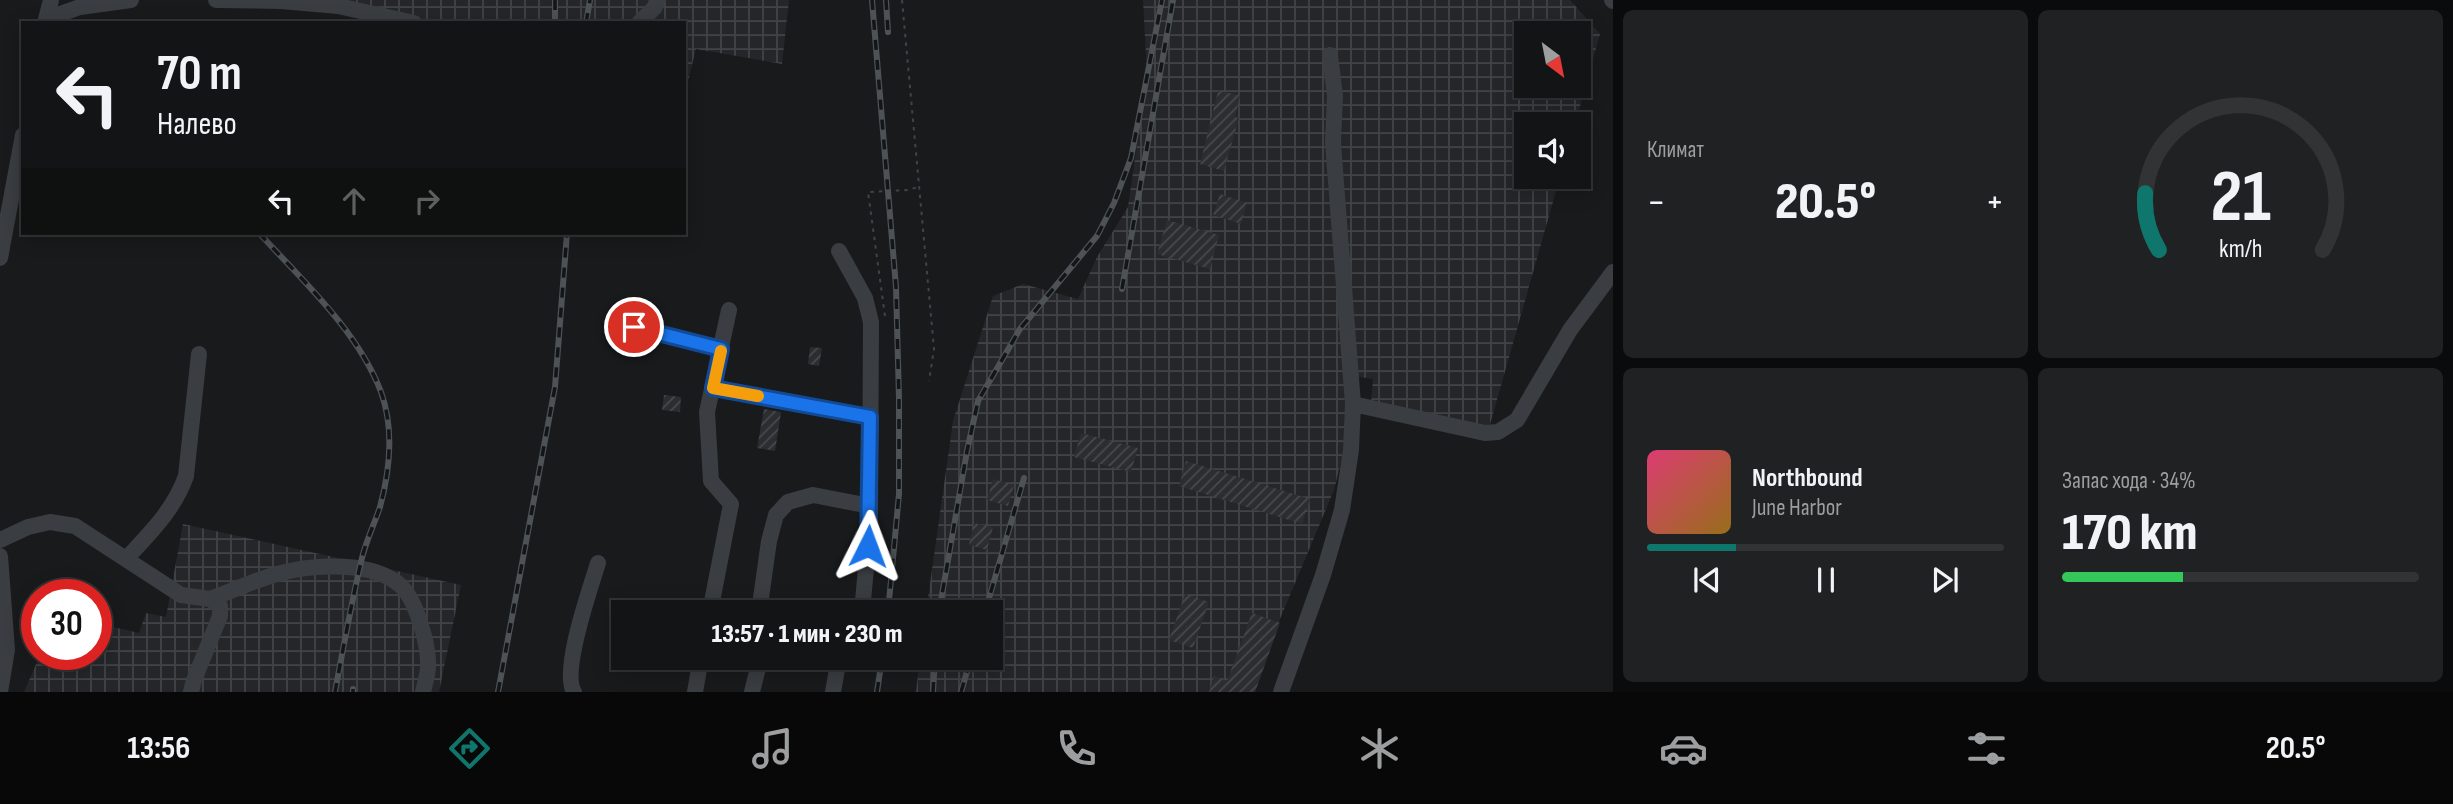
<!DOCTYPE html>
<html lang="ru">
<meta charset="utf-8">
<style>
:root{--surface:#131415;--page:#202122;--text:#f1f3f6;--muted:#9d9ea0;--line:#323334;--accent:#0f766e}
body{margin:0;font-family:"Sofia Sans Condensed",sans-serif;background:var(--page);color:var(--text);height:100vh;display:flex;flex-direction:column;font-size:26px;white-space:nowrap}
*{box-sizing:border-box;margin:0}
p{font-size:23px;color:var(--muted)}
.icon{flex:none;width:38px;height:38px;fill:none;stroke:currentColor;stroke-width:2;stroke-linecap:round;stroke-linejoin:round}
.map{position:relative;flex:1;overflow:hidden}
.sheet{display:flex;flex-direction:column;gap:10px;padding:10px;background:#0a0b0c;width:840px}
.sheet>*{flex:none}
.hud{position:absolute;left:21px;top:21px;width:665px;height:214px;border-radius:0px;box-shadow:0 4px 18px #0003,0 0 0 2px var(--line);background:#131415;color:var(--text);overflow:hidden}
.needle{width:46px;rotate:148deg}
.controls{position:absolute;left:1514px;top:21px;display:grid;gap:14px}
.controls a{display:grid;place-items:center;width:77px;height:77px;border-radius:0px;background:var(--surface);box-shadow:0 4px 18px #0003,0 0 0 2px var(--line);font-size:35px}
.speed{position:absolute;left:21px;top:579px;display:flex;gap:14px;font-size:35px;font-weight:700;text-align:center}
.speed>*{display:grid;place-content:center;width:91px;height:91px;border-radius:50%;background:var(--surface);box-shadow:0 4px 18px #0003,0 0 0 2px var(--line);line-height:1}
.speed .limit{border:10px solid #d22;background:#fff;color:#111}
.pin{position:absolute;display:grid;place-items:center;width:60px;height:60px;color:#fff;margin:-30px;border:4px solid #fff;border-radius:50%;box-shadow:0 2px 7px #0007}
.me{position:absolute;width:77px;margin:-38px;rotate:3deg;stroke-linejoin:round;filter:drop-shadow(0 0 5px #0008)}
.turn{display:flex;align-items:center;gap:24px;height:147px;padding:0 21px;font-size:32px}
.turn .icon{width:91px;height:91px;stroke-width:2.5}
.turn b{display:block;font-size:49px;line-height:60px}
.lanes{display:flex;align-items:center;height:66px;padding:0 21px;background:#0003;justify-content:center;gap:35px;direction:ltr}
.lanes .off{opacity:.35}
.big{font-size:52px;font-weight:800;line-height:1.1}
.sheet .tile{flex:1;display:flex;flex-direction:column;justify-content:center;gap:10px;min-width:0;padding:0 24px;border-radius:10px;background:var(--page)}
.sheet .dial{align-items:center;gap:0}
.dial svg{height:182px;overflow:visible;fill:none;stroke:var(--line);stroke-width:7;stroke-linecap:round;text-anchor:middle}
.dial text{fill:var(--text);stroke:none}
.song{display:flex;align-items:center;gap:21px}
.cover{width:84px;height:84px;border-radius:10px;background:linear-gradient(135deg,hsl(340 70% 55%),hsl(40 70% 35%))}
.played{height:7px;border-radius:4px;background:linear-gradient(90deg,var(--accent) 25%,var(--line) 25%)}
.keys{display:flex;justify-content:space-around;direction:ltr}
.heat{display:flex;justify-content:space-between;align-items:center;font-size:38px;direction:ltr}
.charge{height:10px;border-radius:5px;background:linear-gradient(90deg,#34c759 34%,var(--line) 0)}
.sheet .tiles{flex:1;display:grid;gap:10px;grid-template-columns:repeat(2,1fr)}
.trip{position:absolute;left:611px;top:600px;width:392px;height:70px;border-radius:0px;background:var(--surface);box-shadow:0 4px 18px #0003,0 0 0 2px var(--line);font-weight:800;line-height:70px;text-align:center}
.tab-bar{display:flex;height:112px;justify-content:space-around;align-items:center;background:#080808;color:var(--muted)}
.tab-bar .icon{width:49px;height:49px}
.tab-bar .selected{color:var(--accent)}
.tab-bar b{font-size:32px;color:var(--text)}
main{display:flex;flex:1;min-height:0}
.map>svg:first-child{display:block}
.industrial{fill:url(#industrial-grid);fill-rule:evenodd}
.building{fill:url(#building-hatch)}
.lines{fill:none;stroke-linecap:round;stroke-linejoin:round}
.path{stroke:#404448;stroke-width:2;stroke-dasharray:3.5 5;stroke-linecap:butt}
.minor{stroke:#3a3d41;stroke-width:16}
.rail-casing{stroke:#4d5256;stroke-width:6}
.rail{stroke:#141517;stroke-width:3.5;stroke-dasharray:10;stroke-linecap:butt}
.route-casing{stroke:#114b97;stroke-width:18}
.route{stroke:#1a73e8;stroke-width:12}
.slow{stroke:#f59e0b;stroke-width:12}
</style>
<main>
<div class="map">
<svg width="1613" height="692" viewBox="0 0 1613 692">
<defs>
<pattern id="industrial-grid" width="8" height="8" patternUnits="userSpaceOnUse" patternTransform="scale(1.75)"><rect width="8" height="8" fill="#252629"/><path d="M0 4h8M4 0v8" fill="none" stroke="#424346"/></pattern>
<pattern id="building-hatch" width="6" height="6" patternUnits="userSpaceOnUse" patternTransform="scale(1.75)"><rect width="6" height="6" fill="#2c2d30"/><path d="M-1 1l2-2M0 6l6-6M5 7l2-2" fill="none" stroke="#48494c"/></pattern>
</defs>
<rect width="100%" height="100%" fill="#191a1c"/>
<!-- industrial -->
<path class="industrial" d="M 335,0 L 789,0 L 782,64 L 696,49 L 684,98 L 684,23 L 417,23 Z
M 1143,0 L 1570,0 L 1600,34 L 1575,124 L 1526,124 L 1526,177 L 1560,177 L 1489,428 L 1371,403 L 1373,379 L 1353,376 L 1342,458 L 1334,490 L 1280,619 L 1255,692 L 916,692 L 920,658 L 990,658 L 990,612 L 926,612 L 953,421 L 993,296 L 1023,284 L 1078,299 L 1097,257 L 1128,207 L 1147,74 ZM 1526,33 L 1578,33 L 1578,86 L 1526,86 Z
M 183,524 L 461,585 L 439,692 L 24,692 L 40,655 L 96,654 L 96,623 L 139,633 L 146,613 L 166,617 Z"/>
<!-- building -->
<path class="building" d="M 1218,91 L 1240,95 L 1235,117 L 1239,118 L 1224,171 L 1200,164 Z
M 1220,194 L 1247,203 L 1241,224 L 1213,215 Z
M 1167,220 L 1219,235 L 1210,269 L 1157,254 Z
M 810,347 L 822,348 L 819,366 L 808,364 Z
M 664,395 L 681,397 L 680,412 L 662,410 Z
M 764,409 L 781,412 L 775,451 L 757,448 Z
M 1081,433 L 1138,448 L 1131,472 L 1074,457 Z
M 1186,461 L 1310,499 L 1302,524 L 1179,486 Z
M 993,479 L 1014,485 L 1008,506 L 987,500 Z
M 974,523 L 993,527 L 987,550 L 969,545 Z
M 1185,594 L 1209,602 L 1193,648 L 1169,640 Z
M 1252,613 L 1280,623 L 1255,692 L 1209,692 L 1214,676 L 1227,681 Z"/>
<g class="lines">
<!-- path -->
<path class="path" d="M 902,0 L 934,349 L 929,381
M 885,316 L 868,192 L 908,190 L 918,187"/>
<!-- minor -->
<path class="minor" d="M 216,0 L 281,1 L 338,6 L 414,23
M 1612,0 L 1613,1
M 46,19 L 80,7 L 131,0
M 45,23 L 51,0
M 639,23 L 655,7 L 657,0
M 839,251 L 865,298 L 871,322 L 870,524 L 862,612
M 0,258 L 23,135
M 634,327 L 721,349
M 713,388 L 871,417
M 1353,404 L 1485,433 L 1498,432 L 1517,420 L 1570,330 L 1613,272
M 0,540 L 28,527 L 50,522 L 75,526 L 181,595 L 210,599 L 220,606 L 220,616 L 194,680 L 191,692
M 0,556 L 7,650 L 0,692
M 126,559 C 150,533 174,510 186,476 L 199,354
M 210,599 C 234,590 257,579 281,573 C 314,564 374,561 401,586 C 416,600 429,645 428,666 C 428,674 425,683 423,692
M 710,612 L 731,504 L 711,481 L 707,412 L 729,310
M 759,612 L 769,541 L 776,515 L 788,502 L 813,495 L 870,506
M 574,692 C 561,671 590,589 598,563
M 695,692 L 701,658
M 752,692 L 758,668 L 756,658
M 833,692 L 839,658
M 1281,692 L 1323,575 L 1342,510 L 1351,450 L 1353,404 L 1333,143 L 1335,96 L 1330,55"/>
<!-- rail casing -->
<g class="rail-casing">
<path id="rail" d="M 555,0 L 555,23
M 872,0 L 896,287 L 899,399 L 899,494 L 888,612
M 886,0 L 888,32
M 586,23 L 590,0
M 259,233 C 302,280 358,331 381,392 C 394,428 390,470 380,507 C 374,525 365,543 361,562 C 351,605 343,649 335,692
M 1122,289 L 1173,0
M 939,612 L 967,451 L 978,401 L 1020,329 L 1097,236 L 1114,203 L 1131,158 L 1162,0
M 985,612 L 1024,478
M 353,692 L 353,689
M 498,692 L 555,387 L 567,233
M 877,692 L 882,658
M 933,692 L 935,658
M 961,692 L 971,658"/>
</g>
<!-- rail -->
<use href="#rail" class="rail"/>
</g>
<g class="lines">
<!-- route casing -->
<g class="route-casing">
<path id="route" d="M 634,327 L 721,349 L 713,388 L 870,417 L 868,546"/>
</g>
<!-- route -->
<use href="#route" class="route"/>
<!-- slow -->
<path class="slow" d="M 721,351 L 713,388 L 758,396"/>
</g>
</svg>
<div class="controls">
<a><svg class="needle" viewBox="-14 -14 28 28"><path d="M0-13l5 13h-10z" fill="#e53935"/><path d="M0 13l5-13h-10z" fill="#9d9ea0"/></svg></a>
<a><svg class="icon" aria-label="sound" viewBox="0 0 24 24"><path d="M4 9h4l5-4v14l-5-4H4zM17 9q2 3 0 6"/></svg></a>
</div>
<div class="speed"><div class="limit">30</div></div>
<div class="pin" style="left:634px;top:327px;background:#d93025"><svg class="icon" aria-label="arrive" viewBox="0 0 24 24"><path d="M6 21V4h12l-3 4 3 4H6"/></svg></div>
<svg class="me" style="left:868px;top:546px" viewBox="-20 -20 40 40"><path d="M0-17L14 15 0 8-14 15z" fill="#1a73e8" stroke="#fff" stroke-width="4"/></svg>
<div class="trip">13:57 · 1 мин · 230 m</div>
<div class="hud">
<div class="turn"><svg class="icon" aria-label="left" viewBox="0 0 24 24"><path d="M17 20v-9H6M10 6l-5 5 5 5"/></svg><div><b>70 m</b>Налево</div></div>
<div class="lanes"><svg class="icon" aria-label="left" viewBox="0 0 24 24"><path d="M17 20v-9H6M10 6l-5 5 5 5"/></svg><svg class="icon off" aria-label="ahead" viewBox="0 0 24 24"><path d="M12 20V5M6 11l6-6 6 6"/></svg><svg class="icon off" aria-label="right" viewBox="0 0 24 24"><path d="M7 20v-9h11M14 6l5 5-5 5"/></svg></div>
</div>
</div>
<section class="sheet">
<div class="tiles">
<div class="tile"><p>Климат</p>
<div class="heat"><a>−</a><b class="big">20.5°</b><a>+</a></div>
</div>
<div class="tile dial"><svg viewBox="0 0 100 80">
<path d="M14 69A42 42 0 1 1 86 69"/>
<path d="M14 69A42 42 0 0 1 8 44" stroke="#0f766e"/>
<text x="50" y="56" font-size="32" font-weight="700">21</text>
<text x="50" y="72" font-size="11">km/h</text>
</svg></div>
<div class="tile">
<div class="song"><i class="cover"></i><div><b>Northbound</b><p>June Harbor</p></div></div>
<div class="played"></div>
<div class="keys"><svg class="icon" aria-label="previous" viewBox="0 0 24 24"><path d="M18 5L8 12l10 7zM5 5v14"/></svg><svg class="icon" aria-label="pause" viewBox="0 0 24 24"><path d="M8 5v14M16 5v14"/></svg><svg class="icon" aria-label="next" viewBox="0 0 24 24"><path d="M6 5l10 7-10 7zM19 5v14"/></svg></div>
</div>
<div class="tile"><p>Запас хода · 34%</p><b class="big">170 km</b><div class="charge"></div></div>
</div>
</section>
</main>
<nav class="tab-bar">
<b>13:56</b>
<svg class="icon selected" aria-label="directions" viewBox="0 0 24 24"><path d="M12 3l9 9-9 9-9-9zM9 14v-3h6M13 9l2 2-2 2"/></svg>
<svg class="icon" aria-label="music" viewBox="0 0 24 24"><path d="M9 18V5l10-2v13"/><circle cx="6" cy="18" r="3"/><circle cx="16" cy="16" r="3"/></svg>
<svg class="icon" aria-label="phone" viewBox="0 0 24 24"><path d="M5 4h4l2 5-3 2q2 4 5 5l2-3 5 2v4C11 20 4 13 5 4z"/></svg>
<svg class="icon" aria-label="climate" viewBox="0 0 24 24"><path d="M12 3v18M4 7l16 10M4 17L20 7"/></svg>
<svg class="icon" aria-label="car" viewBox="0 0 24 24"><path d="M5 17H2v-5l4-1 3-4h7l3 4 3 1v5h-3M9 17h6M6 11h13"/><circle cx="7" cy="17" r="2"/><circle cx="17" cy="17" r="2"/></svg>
<svg class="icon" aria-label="filters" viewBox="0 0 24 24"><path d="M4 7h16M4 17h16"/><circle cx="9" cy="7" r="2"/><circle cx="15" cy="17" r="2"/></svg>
<b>20.5°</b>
</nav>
